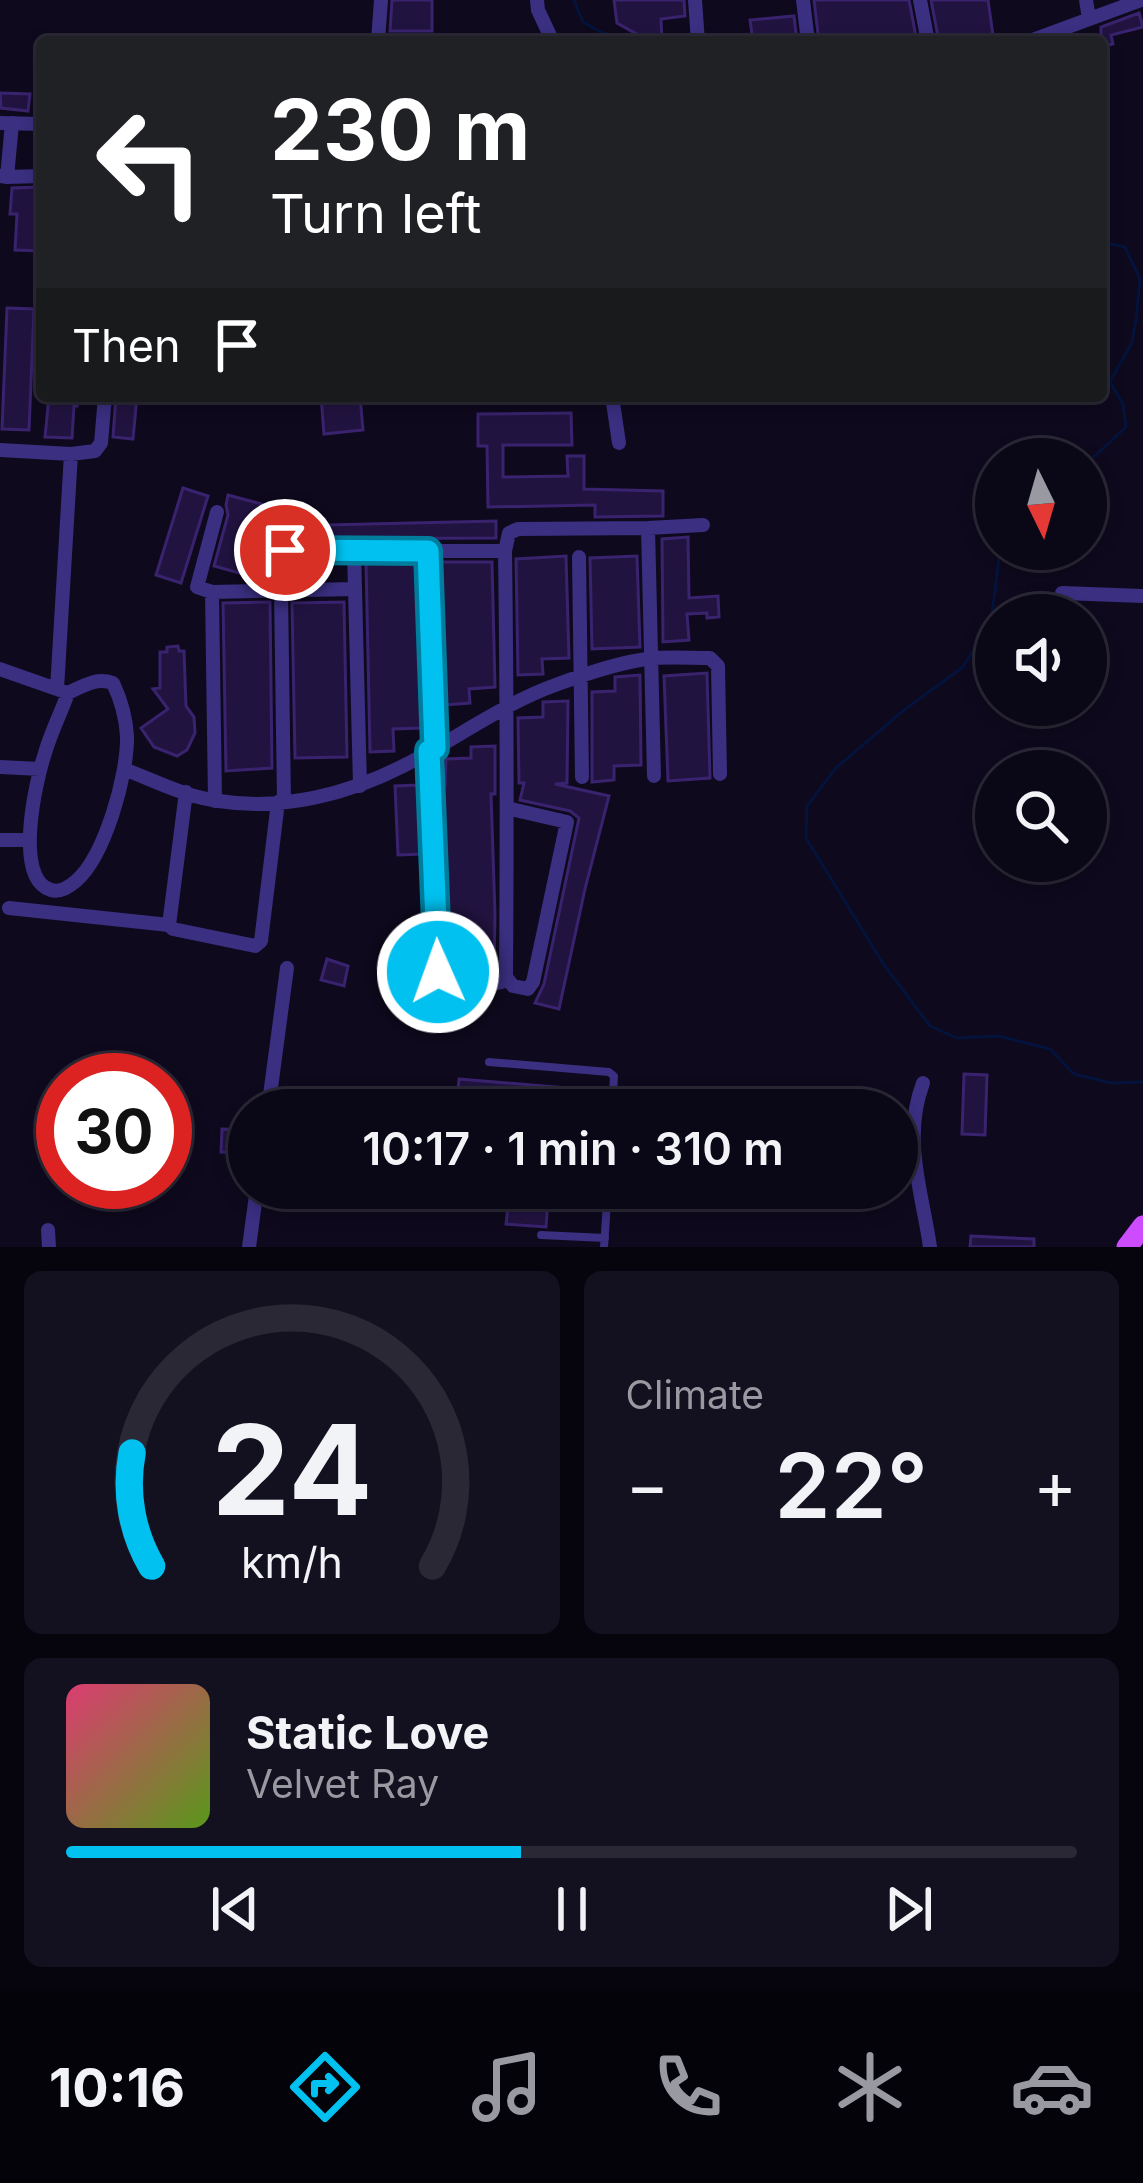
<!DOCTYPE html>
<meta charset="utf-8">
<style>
:root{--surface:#0a0716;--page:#13101f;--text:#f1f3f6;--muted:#9999a1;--line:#2a2835;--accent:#00c1f0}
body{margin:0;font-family:Inter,sans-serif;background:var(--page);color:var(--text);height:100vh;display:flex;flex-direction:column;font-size:45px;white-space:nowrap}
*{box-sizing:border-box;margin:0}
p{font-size:39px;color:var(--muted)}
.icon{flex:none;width:66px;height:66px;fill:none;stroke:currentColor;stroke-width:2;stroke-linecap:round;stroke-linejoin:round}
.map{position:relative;height:1247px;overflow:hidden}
.side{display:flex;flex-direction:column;gap:24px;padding:24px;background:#06040c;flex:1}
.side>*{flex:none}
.hud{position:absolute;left:36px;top:36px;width:1071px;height:366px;border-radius:12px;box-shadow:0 6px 18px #0003,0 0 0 3px var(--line);background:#202124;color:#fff;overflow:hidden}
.needle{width:78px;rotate:175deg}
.tools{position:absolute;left:975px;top:438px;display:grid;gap:24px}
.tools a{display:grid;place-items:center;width:132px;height:132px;border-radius:50%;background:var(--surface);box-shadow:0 6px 18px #0003,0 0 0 3px var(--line);font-size:60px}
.speed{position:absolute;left:36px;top:1053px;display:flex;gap:24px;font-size:60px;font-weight:700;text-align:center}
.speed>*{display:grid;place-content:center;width:156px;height:156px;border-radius:50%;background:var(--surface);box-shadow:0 6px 18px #0003,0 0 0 3px var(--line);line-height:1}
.speed .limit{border:18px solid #d22;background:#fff;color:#111}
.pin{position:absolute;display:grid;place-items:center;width:102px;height:102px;color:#fff;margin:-51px;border:6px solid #fff;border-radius:50%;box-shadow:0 3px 12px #0007}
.me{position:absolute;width:132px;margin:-66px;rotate:358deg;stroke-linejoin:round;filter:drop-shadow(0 0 9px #0008)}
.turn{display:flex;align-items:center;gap:42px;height:252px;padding:0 36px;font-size:54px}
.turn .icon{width:156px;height:156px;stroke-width:2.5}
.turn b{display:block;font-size:84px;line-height:102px}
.then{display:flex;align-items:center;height:114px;padding:0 36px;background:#0003;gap:24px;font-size:45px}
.big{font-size:90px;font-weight:600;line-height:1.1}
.side .card{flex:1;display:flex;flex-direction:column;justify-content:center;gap:18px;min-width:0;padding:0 42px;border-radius:18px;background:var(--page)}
.side .dial{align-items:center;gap:0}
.dial svg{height:312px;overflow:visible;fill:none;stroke:var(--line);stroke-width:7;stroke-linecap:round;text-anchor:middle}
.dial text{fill:var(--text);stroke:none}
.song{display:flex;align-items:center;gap:36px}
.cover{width:144px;height:144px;border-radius:18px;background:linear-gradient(135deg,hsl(340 70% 55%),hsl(90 70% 35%))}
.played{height:12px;border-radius:6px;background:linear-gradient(90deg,var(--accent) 45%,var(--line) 45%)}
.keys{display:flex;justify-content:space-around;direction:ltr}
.heat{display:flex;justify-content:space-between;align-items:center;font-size:66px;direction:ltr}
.side .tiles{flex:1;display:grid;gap:24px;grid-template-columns:1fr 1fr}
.card:last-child{grid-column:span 2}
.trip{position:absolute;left:228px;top:1089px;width:690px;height:120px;border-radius:60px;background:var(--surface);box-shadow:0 6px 18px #0003,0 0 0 3px var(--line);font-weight:600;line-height:120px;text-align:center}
.menu{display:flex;height:192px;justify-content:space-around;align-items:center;background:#040309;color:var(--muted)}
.menu .icon{width:84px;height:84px}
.menu .on{color:var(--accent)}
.menu b{font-size:54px;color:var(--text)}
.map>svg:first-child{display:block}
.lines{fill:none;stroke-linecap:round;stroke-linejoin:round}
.stream{stroke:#04133b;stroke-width:3}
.building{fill:#211340;stroke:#39236e;stroke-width:3}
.path{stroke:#20b3b8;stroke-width:3;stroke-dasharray:6 9;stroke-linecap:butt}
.lane{stroke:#3a2f81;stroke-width:8}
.street{stroke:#3a2f81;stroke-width:14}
.primary{stroke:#cd4cff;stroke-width:21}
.route-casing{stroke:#007d9c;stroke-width:30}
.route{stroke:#00c1f0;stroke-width:21}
</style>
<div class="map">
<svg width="1143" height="1247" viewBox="0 0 1143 1247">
<rect width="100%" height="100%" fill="#0e091d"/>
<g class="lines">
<!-- stream -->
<path class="stream" d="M 574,0 L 583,22 L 603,33 L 636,42
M 1086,461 L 1096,455 L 1126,427 L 1123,404 L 1110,382 L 1132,342 L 1136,319 L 1140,279 L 1125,247 L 1101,242
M 1000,549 L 991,623 L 963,667 L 904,710 L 836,768 L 807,806 L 806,838 L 884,965 L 930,1026 L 957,1038 L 999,1036 L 1050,1049 L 1074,1074 L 1111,1083 L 1143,1082"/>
</g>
<!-- building -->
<path class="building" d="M 392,0 L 432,0 L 432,31 L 390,31 Z
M 614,0 L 684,0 L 685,16 L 661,19 L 662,42 L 651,42 L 617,23 Z
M 814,0 L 909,0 L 917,42 L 819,42 Z
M 931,0 L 988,0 L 994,42 L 939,42 Z
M 1139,13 L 1143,27 L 1111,35 L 1113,44 L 1101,47 L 1101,27 Z
M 794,16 L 797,42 L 753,42 L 750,20 Z
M 0,93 L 30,94 L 28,111 L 1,108 Z
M 42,187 L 42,251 L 15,250 L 17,214 L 10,214 L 12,188 Z
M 7,308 L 34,309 L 29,430 L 2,429 Z
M 49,396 L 78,396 L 77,406 L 74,406 L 72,438 L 45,437 Z
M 116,396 L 137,396 L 133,439 L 113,437 Z
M 321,396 L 360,396 L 363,430 L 324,434 Z
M 571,413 L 572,445 L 503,445 L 503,477 L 568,476 L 567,456 L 584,456 L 584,489 L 663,491 L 663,516 L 595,517 L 595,505 L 488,507 L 487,446 L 478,446 L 478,414 Z
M 183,488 L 208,496 L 181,583 L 156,575 Z
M 228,495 L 280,509 L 261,579 L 214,566 L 228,515 L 226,505 Z
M 325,519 L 326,525 L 496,521 L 496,538 L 295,539 L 294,520 Z
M 688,537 L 689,598 L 718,596 L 719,617 L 707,618 L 707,613 L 687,614 L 689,640 L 663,642 L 662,539 Z
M 566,556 L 569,658 L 542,659 L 543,674 L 518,675 L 516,559 Z
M 637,556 L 640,647 L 592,649 L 590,558 Z
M 366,562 L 417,562 L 422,728 L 393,729 L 394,751 L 370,752 Z
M 440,562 L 492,562 L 495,687 L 469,689 L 470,703 L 445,705 Z
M 270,602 L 272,768 L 226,771 L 223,603 Z
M 344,602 L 347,757 L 295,758 L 292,603 Z
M 178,646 L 179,651 L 184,651 L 186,706 L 194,717 L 195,733 L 187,750 L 177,756 L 154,747 L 141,728 L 168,709 L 153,689 L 160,688 L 160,652 L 167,652 L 167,647 Z
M 707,673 L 710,778 L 668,781 L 664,676 Z
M 640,675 L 641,765 L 614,766 L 614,780 L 592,782 L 592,692 L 615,691 L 615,677 Z
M 568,701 L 567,783 L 555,784 L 609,796 L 585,889 L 559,1009 L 535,1003 L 544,984 L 579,818 L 570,811 L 520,800 L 524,783 L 519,783 L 518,718 L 543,717 L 543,702 Z
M 495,746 L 495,794 L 491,794 L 495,914 L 494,972 L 463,975 L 451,971 L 442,786 L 445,786 L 446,759 L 471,758 L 471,747 Z
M 419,785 L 423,854 L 398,855 L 395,786 Z
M 327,959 L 348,966 L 344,986 L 321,980 Z
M 964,1074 L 987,1075 L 985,1135 L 962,1134 Z
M 459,1079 L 605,1091 L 603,1110 L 456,1110 Z
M 222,1129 L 243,1130 L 242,1153 L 221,1152 Z
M 338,1188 L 361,1188 L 361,1208 L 338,1207 Z
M 475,1188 L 567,1188 L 566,1203 L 548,1201 L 546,1227 L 506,1224 L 509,1198 L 474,1195 Z
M 971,1236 L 1034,1239 L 1034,1247 L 970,1247 Z"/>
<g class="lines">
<!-- path -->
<path class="path" d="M 87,39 L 122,42"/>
<!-- lane -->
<path class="lane" d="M 489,1062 L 609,1072 L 614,1076 L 612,1110
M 541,1235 L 605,1238
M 604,1247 L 608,1188"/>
<!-- street -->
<path class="street" d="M 537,0 L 538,10 L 553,42
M 695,0 L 698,42
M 803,0 L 808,42
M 920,0 L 928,42
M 1086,0 L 1089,19
M 378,41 L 381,0
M 181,42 L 514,42
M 1027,42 L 1141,0
M 0,123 L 42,124
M 0,176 L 7,177 L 12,123
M 7,177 L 42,176
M 612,396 L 619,443
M 0,450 L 71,454 L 95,451 L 101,443 L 105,396
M 648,528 L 703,525
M 354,550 L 360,786
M 579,557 L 582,777
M 212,592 L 197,587 L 217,512
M 1062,593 L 1143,596
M 0,669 L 68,693 C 83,686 96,677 113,683 C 121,700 126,718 127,736 C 128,774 105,856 76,881 C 69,887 60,893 51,890 C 13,879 36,780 45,753 C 51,732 61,713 68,693
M 57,689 L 71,454
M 435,748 L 428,551 L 505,551
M 429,751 L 440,977 C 456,992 483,986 502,982 L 506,977
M 0,767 L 40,769
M 124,769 C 155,781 186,797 219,801 C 282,811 349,794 405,765 C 456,739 504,703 558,684 C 588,673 623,661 655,658 C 673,657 692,658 710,658 L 718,666 L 720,774
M 186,792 L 169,925 L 173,929 L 255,946 L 261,941 L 278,802
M 215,801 L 212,592 L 355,589
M 284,802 L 281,591 L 285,550 L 428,551
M 507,808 L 567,822 L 533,982 L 528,989 L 513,986 L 506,977 C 507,835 507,693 505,551 L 509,533 L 518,529 L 648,528 L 654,776
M 0,840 L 30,840
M 9,908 L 169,925
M 923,1083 C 902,1139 922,1191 930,1247
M 268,1110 L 287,968
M 48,1230 L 49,1247
M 249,1247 L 257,1188"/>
<!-- primary -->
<path class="primary" d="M 1127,1247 L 1143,1226"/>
</g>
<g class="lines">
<!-- route casing -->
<g class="route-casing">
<path id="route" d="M 285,550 L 428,551 L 435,748 L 429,751 L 438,972"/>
</g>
<!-- route -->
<use href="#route" class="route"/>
</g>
</svg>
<div class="tools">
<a><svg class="needle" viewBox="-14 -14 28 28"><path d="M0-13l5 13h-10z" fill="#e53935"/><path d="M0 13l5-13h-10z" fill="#9999a1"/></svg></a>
<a><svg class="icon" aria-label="sound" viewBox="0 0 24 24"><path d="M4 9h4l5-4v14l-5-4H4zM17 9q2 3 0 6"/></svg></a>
<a><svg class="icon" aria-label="search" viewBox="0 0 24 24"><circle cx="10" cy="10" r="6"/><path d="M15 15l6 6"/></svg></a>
</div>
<div class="speed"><div class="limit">30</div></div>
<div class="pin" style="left:285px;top:550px;background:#d93025"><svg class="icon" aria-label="arrive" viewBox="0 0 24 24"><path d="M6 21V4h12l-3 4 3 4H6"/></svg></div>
<svg class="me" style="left:438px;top:972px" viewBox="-20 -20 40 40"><circle r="17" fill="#00c1f0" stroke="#fff" stroke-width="3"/><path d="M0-11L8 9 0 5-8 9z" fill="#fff"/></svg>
<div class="trip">10:17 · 1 min · 310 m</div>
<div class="hud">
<div class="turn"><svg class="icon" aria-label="left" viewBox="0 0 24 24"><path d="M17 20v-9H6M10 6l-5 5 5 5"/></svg><div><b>230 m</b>Turn left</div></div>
<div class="then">Then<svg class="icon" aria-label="arrive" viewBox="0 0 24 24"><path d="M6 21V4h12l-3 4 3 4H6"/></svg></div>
</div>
</div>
<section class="side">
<div class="tiles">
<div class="card dial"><svg viewBox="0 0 100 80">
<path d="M14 69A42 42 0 1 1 86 69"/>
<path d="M14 69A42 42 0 0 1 9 40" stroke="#00c1f0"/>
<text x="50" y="56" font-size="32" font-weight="700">24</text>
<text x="50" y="72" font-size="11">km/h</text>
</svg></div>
<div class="card"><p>Climate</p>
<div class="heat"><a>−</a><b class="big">22°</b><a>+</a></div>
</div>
<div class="card">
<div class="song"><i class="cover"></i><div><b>Static Love</b><p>Velvet Ray</p></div></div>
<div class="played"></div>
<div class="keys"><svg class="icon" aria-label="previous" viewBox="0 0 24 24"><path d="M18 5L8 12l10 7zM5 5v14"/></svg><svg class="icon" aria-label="pause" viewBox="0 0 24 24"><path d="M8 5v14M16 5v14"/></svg><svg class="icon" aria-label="next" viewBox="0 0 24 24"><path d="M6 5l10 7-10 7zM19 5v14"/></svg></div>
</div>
</div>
</section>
<nav class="menu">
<b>10:16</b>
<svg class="icon on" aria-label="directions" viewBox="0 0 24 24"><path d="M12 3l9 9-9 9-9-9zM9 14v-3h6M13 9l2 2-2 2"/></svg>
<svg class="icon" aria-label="music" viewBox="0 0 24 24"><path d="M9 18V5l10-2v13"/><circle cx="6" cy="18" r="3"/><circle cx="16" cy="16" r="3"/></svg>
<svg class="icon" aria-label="phone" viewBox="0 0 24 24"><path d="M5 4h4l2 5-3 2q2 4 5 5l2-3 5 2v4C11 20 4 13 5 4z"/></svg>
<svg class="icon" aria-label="climate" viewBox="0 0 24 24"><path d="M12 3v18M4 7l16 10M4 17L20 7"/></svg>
<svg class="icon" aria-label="car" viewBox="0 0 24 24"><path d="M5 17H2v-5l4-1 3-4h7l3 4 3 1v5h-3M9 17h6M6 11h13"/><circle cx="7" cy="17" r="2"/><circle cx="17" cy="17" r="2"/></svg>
</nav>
